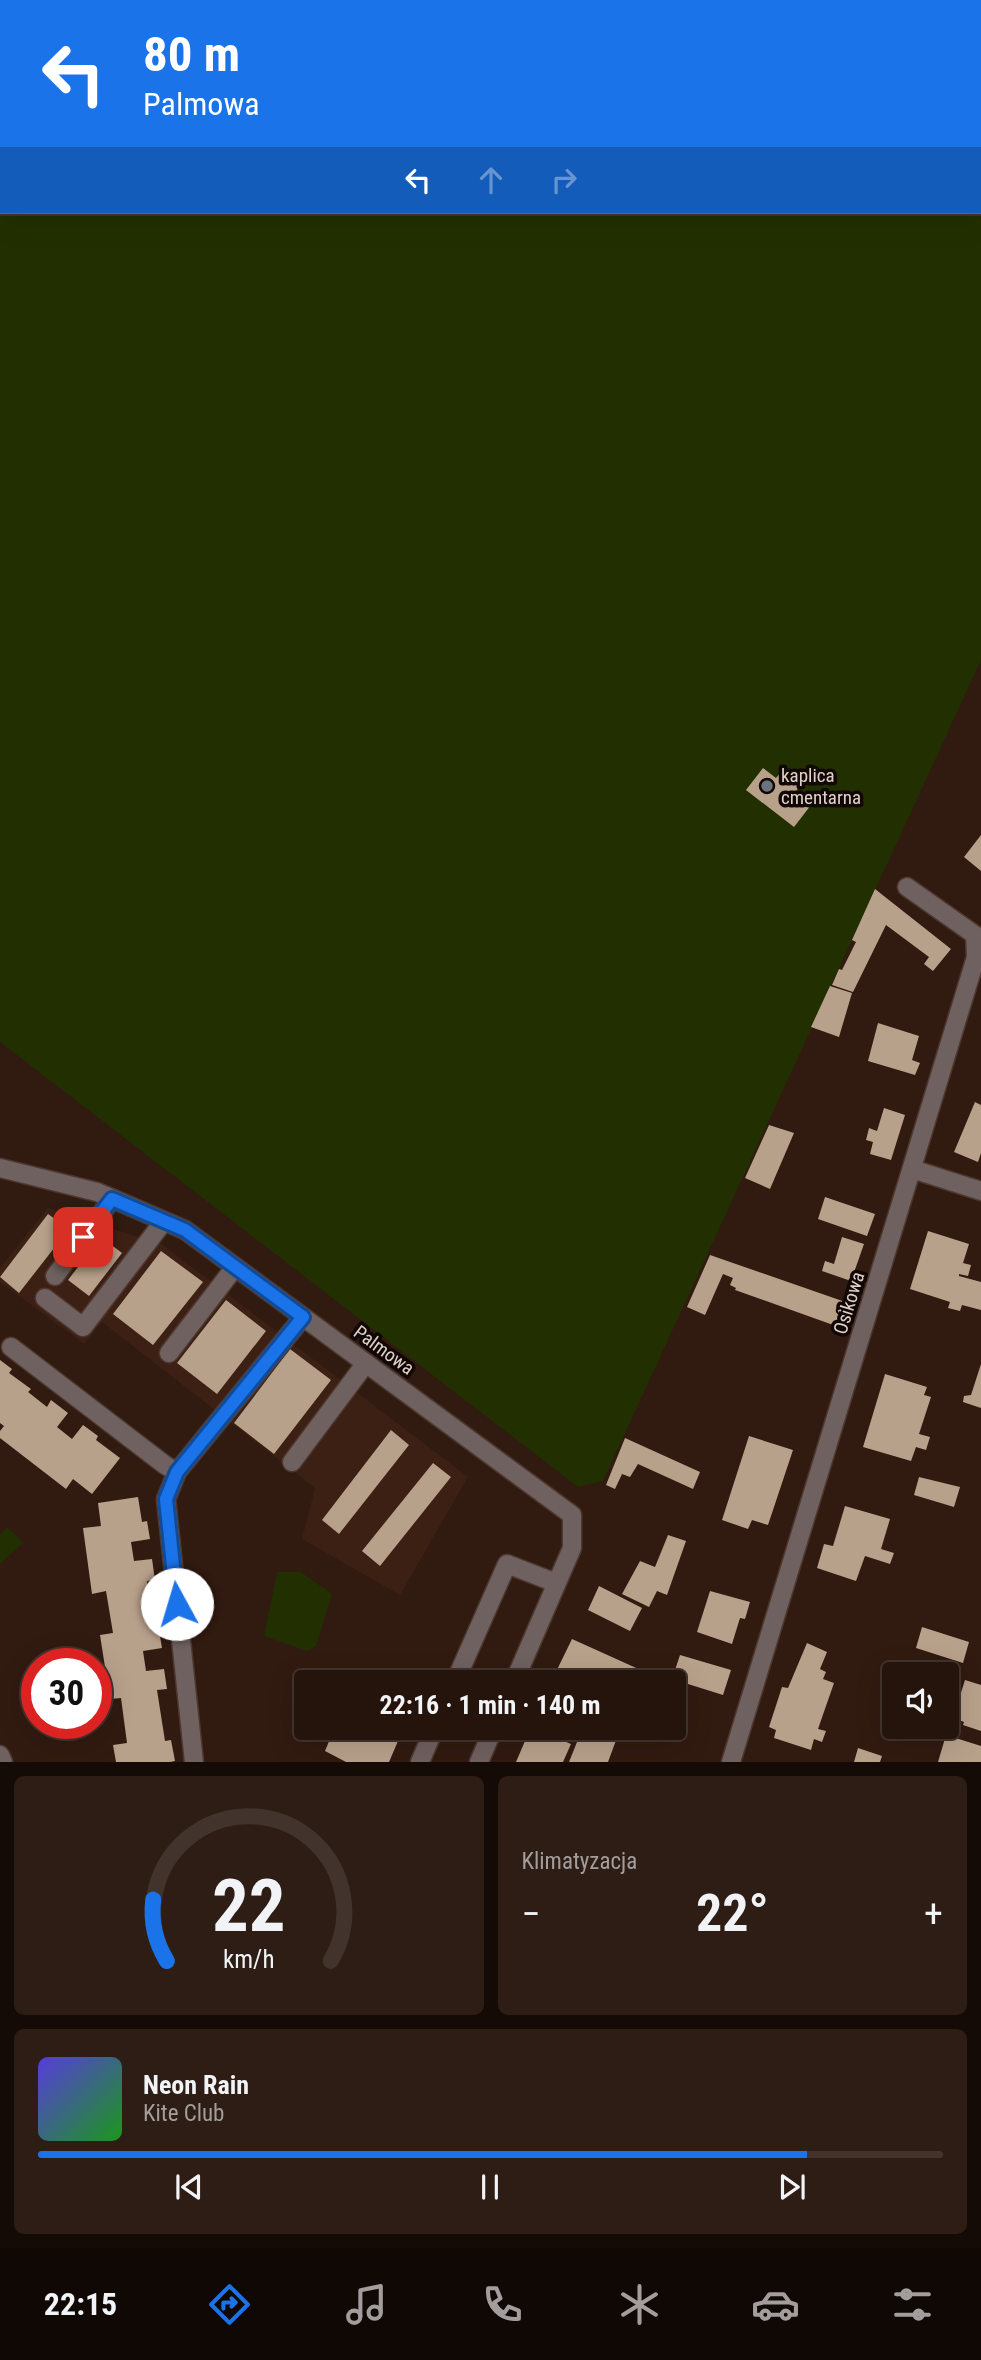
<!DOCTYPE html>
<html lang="pl">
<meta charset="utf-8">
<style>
:root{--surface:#25140c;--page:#2d1d15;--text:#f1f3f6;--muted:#a39e9d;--line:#42332d;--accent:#1a73e8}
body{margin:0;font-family:"Roboto Condensed",sans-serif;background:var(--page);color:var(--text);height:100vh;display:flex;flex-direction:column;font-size:26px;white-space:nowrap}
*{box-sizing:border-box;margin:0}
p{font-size:23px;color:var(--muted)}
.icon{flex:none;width:38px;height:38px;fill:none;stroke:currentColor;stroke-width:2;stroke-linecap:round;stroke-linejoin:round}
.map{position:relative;height:1762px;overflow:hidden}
.sheet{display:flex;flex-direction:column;gap:14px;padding:14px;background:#140b07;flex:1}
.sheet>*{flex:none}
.guide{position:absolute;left:0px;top:0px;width:982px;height:214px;box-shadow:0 7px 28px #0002,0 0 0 2px var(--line);background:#1a73e8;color:#fff;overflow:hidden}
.tools{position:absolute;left:882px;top:1662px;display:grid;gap:14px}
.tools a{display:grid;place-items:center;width:77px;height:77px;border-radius:7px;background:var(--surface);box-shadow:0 7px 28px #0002,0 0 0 2px var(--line);font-size:35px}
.speed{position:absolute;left:21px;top:1648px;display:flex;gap:14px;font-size:35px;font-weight:700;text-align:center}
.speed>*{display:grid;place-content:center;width:91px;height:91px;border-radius:50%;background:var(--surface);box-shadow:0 7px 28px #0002,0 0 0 2px var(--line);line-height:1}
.speed .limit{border:10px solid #d22;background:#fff;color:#111}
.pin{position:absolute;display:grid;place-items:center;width:60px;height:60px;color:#fff;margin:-30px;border-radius:14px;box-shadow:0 4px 10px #0006}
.me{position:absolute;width:77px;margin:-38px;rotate:354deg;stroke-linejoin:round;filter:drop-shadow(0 0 5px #0008)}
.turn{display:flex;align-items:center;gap:24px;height:147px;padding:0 28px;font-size:32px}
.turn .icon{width:91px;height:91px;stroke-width:2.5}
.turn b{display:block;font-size:49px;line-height:60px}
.lanes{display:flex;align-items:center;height:66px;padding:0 28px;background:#0003;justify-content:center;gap:35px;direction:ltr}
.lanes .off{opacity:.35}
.big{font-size:52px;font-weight:700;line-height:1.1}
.sheet .tile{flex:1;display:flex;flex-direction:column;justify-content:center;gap:10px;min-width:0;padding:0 24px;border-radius:10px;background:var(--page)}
.sheet .dial{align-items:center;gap:0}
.dial svg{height:182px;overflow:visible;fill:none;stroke:var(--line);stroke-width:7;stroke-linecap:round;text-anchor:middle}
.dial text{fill:var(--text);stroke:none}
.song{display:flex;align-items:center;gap:21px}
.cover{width:84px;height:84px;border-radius:10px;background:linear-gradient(135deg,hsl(250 70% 55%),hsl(120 70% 35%))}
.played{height:7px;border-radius:4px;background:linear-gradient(90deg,var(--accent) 85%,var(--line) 85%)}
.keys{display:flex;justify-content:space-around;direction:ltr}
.heat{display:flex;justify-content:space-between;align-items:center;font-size:38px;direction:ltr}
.sheet .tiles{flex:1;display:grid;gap:14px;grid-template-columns:1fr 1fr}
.tile:last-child{grid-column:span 2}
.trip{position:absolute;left:294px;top:1670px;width:392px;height:70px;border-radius:7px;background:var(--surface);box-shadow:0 7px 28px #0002,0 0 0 2px var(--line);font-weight:700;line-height:70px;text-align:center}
.tabs{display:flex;height:112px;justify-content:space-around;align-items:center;background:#0f0805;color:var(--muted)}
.tabs .icon{width:49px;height:49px}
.tabs .selected{color:var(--accent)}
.tabs b{font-size:32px;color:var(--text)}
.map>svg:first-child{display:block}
.built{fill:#3d2014}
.green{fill:#223001;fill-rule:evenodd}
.building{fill:#b8a18b}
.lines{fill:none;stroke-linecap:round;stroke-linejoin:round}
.minor-casing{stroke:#4d372e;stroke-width:21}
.minor{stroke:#6f615f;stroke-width:18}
.route-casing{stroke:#114b97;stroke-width:18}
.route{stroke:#1a73e8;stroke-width:12}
.worship-dot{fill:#6b7280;stroke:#110704;stroke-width:2.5}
.labels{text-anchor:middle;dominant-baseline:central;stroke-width:7;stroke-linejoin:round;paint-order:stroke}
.poi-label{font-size:19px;fill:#e0d0ca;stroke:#110704;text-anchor:start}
.street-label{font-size:19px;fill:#e0d0ca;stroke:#110704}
</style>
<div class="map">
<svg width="981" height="1762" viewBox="0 0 981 1762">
<rect width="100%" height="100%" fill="#311a10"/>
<!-- built -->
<path class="built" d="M 48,1208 L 163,1245 L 468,1477 L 400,1595 L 302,1539 L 315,1488 L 102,1322 L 84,1344 L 0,1282 L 0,1268 Z"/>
<!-- green -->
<path class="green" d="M 0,0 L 981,0 L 981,660 L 603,1481 L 578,1487 L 0,1042 ZM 2,2 L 980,2 L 980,212 L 2,212 Z
M 7,1527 L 23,1543 L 0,1564 L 0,1534 Z
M 277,1572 L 301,1572 L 332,1594 L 316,1646 L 307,1651 L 264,1636 Z"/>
<!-- building -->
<path class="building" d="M 763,768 L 776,778 L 782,771 L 801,785 L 795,792 L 811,805 L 794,827 L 746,790 Z
M 981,835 L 981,871 L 964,857 Z
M 875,889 L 951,949 L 933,971 L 924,964 L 929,957 L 886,925 L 853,992 L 832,985 L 839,969 L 842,970 L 856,942 L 852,940 Z
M 830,986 L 852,993 L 839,1037 L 811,1027 Z
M 878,1023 L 919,1036 L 912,1060 L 920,1063 L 915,1075 L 868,1061 Z
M 975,1102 L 981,1105 L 981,1153 L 978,1162 L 954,1152 Z
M 884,1108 L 905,1115 L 891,1160 L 870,1154 L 873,1142 L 866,1140 L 869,1128 L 877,1131 Z
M 769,1125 L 794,1133 L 770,1189 L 745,1178 Z
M 825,1197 L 875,1214 L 867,1236 L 818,1219 Z
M 48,1214 L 69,1229 L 19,1293 L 0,1277 Z
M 928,1231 L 969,1244 L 963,1263 L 971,1265 L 968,1276 L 959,1274 L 959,1276 L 981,1282 L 981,1310 L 962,1305 L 960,1311 L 948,1308 L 950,1302 L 910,1289 Z
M 101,1237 L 122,1253 L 89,1296 L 68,1280 Z
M 842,1237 L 864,1244 L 851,1281 L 822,1271 L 825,1261 L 834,1264 Z
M 161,1251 L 203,1282 L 153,1345 L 113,1314 Z
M 710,1255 L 851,1304 L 845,1323 L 838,1321 L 836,1326 L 735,1290 L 736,1288 L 730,1285 L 733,1278 L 723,1274 L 705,1315 L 687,1307 Z
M 226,1300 L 266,1331 L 217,1394 L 177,1363 Z
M 290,1349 L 331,1380 L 274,1454 L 234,1423 Z
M 0,1360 L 12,1369 L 9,1373 L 31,1389 L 28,1392 L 47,1407 L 51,1400 L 68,1413 L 57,1427 L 72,1439 L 83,1425 L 98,1436 L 96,1440 L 120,1458 L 92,1494 L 73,1479 L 66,1489 L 0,1438 L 0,1431 L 4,1426 L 0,1423 Z
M 981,1364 L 981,1408 L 963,1402 L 964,1396 L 971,1395 Z
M 885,1374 L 927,1387 L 924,1395 L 931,1397 L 919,1434 L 930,1437 L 926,1450 L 916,1447 L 911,1461 L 863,1447 Z
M 391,1430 L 409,1445 L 339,1534 L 322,1520 Z
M 749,1436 L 793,1450 L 768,1525 L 752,1520 L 748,1529 L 722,1520 Z
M 625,1438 L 700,1472 L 693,1489 L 638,1464 L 630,1477 L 622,1474 L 615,1489 L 606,1485 Z
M 433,1463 L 451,1477 L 380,1566 L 362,1551 Z
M 919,1477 L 960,1487 L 954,1507 L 914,1495 Z
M 138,1497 L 142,1522 L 147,1521 L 150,1539 L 131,1542 L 134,1561 L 152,1559 L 155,1580 L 147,1581 L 154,1631 L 159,1630 L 162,1648 L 143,1651 L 146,1671 L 164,1669 L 167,1689 L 157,1690 L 165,1741 L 171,1740 L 175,1761 L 170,1762 L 116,1762 L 113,1745 L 127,1743 L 121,1698 L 110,1699 L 100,1635 L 113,1633 L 106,1591 L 92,1594 L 83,1528 L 101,1526 L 98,1503 Z
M 845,1506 L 890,1519 L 881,1549 L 894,1553 L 890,1564 L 865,1556 L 856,1581 L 817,1568 L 824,1544 L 833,1546 Z
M 668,1535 L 686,1541 L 667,1595 L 657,1591 L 649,1607 L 622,1594 L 640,1561 L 655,1567 Z
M 599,1586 L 642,1608 L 630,1631 L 588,1610 Z
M 710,1591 L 750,1602 L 745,1619 L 740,1618 L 732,1644 L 697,1632 Z
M 922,1627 L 969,1642 L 963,1663 L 916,1648 Z
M 572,1639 L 654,1676 L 663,1682 L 619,1682 L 612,1679 L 611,1682 L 562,1682 L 553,1678 Z
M 807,1643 L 827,1652 L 820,1669 L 826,1672 L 823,1679 L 834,1683 L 818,1729 L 826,1731 L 822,1742 L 814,1739 L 811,1750 L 774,1738 L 776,1730 L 769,1727 L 782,1687 L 788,1688 Z
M 680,1655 L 731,1670 L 723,1695 L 672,1679 Z
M 373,1676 L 387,1682 L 370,1682 Z
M 965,1680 L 981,1685 L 981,1731 L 963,1725 L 964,1722 L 953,1718 Z
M 335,1727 L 404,1727 L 389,1762 L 346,1762 L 325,1751 Z
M 531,1727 L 571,1744 L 563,1762 L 516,1762 Z
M 583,1727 L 602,1727 L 618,1735 L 608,1762 L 569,1762 Z
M 946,1735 L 981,1746 L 981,1762 L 938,1762 Z
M 858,1748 L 882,1756 L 880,1762 L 854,1762 Z"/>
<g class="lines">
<!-- minor casing -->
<g class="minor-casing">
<path id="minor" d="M 0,1168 L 97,1192 L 185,1230 L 572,1515 L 572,1548 L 514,1682
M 912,1169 L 981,1191
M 55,1276 L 112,1199
M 45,1298 L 83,1327 L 164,1221
M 11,1347 L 165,1465 L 177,1472
M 169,1353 L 235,1267
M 292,1462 L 366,1363
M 455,1682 L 507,1564 L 556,1583
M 0,1755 L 3,1762
M 194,1762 L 166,1499 L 177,1472 L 303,1317
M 420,1762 L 435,1727
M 479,1762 L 494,1727
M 731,1762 L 976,957 L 975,935 L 907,887"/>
</g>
<!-- minor -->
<use href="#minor" class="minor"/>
</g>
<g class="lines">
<!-- route casing -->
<g class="route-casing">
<path id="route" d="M 83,1237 L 112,1199 L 185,1230 L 303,1317 L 177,1472 L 166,1499 L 177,1604"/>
</g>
<!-- route -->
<use href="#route" class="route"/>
</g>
<!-- markers -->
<circle class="worship-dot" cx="767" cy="786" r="7"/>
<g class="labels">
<!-- poi labels -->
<g class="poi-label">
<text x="781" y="775">kaplica<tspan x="781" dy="22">cmentarna</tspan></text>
</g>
<!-- street labels -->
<g class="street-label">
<text transform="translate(849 1303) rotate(-73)">Osikowa</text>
<text transform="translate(384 1350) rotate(36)">Palmowa</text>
</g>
</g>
</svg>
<div class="tools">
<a><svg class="icon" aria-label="sound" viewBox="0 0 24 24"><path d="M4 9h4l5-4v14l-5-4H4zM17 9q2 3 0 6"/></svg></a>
</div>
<div class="speed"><div class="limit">30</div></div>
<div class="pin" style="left:83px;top:1237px;background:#d93025"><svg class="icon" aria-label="arrive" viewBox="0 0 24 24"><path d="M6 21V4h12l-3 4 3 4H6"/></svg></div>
<svg class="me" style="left:177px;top:1604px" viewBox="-20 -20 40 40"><circle r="19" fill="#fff"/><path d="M0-13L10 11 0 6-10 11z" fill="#1a73e8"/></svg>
<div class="trip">22:16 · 1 min · 140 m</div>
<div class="guide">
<div class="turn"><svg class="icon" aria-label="left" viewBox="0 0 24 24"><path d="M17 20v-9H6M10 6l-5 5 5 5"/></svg><div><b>80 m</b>Palmowa</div></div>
<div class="lanes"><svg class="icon" aria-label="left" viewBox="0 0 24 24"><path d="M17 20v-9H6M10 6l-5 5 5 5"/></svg><svg class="icon off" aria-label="ahead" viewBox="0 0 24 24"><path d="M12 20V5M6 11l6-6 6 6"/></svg><svg class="icon off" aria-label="right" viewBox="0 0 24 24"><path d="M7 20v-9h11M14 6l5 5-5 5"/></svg></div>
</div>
</div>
<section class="sheet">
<div class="tiles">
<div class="tile dial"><svg viewBox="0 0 100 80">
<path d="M14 69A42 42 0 1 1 86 69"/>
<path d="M14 69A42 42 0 0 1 8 42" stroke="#1a73e8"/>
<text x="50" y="56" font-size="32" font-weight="700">22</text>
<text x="50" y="72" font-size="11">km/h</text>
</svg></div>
<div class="tile"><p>Klimatyzacja</p>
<div class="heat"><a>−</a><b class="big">22°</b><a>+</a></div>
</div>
<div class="tile">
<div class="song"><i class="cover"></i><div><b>Neon Rain</b><p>Kite Club</p></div></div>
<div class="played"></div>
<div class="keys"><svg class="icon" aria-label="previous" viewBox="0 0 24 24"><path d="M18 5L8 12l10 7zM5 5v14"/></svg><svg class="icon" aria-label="pause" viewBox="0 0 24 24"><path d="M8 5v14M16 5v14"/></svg><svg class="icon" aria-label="next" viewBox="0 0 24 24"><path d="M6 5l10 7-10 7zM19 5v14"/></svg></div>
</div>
</div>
</section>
<nav class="tabs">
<b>22:15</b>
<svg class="icon selected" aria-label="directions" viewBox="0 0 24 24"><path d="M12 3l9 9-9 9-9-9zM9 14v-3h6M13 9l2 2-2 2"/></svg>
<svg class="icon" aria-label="music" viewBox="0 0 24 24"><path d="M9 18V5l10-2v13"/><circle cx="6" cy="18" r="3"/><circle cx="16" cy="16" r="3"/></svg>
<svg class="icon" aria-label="phone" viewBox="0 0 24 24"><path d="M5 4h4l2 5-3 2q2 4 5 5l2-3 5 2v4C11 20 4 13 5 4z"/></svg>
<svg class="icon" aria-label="climate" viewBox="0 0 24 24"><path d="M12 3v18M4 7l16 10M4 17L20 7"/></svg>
<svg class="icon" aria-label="car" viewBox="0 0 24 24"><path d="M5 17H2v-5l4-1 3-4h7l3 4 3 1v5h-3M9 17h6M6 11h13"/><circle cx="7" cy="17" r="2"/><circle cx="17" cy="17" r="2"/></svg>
<svg class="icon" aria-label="filters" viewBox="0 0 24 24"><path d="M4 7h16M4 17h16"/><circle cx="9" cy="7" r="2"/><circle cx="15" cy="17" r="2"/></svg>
</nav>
